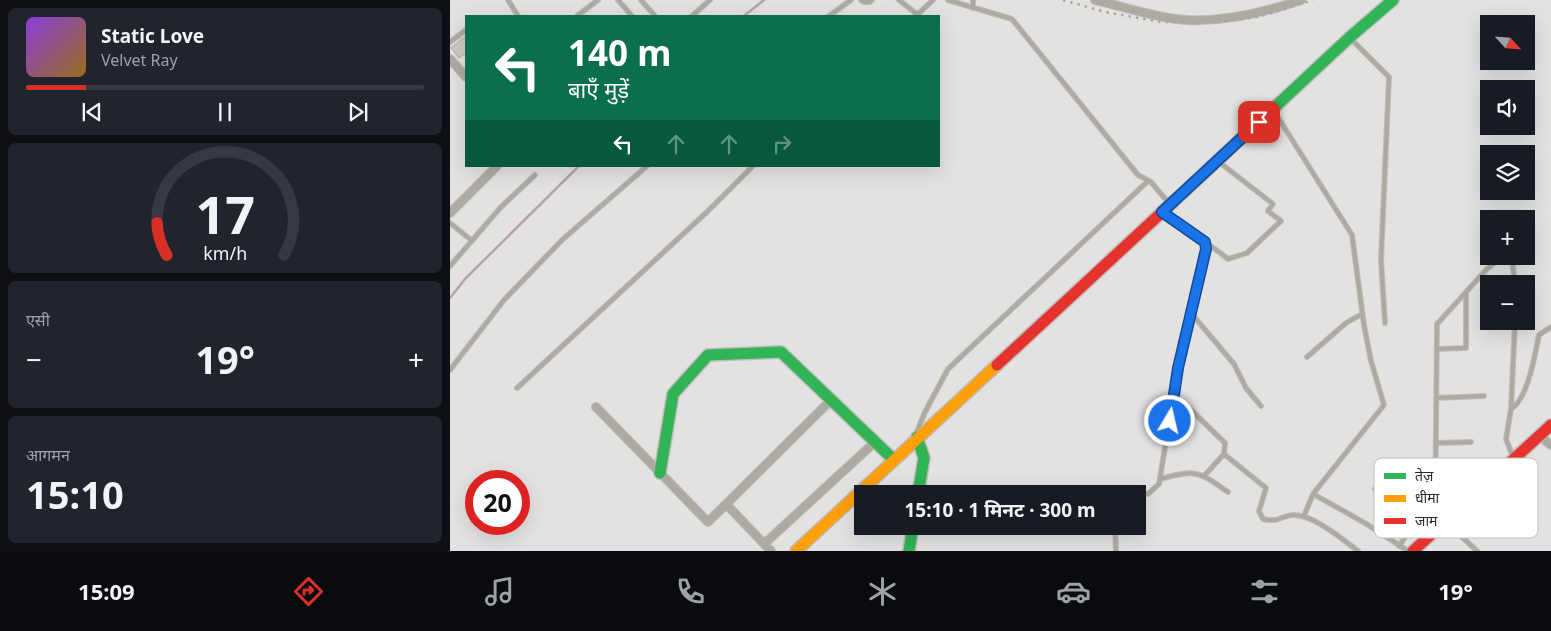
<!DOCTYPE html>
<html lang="hi">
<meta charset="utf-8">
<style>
:root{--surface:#171b24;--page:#20242c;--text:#f1f3f6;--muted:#9ea1a6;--line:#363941;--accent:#d93025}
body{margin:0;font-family:"Noto Sans","Noto Sans Devanagari",sans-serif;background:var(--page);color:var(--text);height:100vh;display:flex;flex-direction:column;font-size:19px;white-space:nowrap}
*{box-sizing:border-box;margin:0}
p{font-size:16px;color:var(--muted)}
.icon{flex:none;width:28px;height:28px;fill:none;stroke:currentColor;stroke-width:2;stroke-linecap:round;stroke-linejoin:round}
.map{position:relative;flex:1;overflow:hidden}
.panel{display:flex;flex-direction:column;gap:8px;padding:8px;background:#0d0f14;width:450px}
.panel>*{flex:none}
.top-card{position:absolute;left:15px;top:15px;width:475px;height:152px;border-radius:0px;box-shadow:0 5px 20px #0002;background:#0b6e4f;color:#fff;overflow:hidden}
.needle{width:32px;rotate:116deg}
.controls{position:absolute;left:1030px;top:15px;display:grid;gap:10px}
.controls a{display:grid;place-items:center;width:55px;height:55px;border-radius:0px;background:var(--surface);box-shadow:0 5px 20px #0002;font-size:25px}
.speed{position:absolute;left:15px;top:470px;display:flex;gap:10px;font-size:25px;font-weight:700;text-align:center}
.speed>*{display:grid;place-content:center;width:65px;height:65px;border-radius:50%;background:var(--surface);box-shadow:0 5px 20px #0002;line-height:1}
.speed .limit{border:8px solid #d22;background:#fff;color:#111}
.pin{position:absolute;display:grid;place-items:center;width:42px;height:42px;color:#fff;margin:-21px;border-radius:10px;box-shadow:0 2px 8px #0006}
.me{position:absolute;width:55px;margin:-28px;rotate:9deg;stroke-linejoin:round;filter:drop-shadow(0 0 4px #0008)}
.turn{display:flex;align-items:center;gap:18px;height:105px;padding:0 20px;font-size:22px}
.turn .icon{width:65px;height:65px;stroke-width:2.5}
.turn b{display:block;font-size:35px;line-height:42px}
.lanes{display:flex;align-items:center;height:48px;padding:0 20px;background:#0003;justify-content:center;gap:25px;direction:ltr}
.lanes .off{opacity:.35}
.big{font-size:38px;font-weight:700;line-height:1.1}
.panel .widget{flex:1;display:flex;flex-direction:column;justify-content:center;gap:8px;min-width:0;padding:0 18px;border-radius:8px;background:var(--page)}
.panel .dial{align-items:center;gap:0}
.dial svg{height:130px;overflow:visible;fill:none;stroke:var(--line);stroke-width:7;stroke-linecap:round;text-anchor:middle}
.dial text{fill:var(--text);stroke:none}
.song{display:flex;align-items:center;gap:15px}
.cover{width:60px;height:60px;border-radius:8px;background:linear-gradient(135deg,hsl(270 70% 55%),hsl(40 70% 35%))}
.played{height:5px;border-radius:2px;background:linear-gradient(90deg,var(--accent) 15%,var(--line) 15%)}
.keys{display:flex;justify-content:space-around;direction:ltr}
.heat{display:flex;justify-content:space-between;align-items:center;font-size:28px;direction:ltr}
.trip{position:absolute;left:404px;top:485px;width:292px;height:50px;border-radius:0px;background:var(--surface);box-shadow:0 5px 20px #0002;font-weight:700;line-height:50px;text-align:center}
.tab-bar{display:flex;height:80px;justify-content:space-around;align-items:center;background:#090b0e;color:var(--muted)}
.tab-bar .icon{width:35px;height:35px}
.tab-bar .active{color:var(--accent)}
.tab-bar b{font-size:22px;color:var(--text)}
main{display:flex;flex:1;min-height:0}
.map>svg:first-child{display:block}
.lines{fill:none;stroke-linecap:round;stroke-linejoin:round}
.stream{stroke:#b8a0b5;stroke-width:2.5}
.building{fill:#cfcbc2;stroke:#acacaa}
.lane-casing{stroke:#bdbdbc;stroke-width:6}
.street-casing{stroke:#bdbdbc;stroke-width:10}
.fast-casing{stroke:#bdbdbc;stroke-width:14}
.slow-casing{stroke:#bdbdbc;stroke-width:14}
.jam-casing{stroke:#bdbdbc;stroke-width:14}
.lane{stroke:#adaba1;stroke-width:4}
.street{stroke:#adaba1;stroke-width:8}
.fast{stroke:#30b455;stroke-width:11}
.slow{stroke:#ff9f0a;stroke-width:11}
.jam{stroke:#e5322d;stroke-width:11}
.rail{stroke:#a8a69f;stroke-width:2.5;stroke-dasharray:2.5 5;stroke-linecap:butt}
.route-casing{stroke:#114b97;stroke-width:12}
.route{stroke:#1a73e8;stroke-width:9}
.key{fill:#fff;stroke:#bfbfbe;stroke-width:1}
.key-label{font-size:14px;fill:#292928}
</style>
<main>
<section class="panel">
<div class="widget">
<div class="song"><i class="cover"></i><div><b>Static Love</b><p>Velvet Ray</p></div></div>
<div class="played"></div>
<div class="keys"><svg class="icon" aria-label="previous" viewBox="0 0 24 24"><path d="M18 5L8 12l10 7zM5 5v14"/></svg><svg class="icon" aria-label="pause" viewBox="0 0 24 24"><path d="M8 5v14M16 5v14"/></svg><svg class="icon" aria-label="next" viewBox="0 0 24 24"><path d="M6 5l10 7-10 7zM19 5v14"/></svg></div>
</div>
<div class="widget dial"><svg viewBox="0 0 100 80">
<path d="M14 69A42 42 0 1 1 86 69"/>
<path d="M14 69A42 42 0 0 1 8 49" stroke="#d93025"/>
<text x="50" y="56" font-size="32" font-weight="700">17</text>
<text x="50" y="72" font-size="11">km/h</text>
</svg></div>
<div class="widget"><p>एसी</p>
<div class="heat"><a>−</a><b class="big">19°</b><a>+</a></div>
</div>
<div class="widget"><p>आगमन</p><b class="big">15:10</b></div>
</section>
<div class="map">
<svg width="1101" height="551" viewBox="0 0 1101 551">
<rect width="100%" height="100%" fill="#e3e2e0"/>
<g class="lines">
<!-- stream -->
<path class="stream" d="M 294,16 L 314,0
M 0,298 L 15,279 L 129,166"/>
</g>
<!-- building -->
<path class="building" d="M 16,36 L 16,53 L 9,58 L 1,48 Z"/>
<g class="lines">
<!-- lane casing -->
<g class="lane-casing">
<path id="lane" d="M 58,0 L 68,16
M 168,0 L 182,16
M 191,0 L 205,16
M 411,0 L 414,2 L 420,2 L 422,0
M 449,0 L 468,15
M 498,0 L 562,19 L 688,175 L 701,182 L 718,202
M 523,0 L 523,8
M 127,16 L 148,0
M 242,16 L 260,0
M 379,16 L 401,0
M 466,16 L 483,0
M 901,39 L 939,77 L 931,260 L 935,323
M 0,42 L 16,30
M 824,111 L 902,235 L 914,325 L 921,361 L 934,405 L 863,494 L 915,523 L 958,551
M 0,223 L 21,240
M 756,242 L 778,259 L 797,253 L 831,221 L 818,211 L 823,204 L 769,162
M 0,266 L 51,207 L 85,175
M 741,313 L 784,364 L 796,388 L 811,406
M 987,349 L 1016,348 L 1016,292
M 857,357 L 896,323 L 912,314
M 0,370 L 54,300 L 112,240 L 197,166
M 67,388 L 258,211 L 303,166
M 986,398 L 1034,396
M 723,401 L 740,409 L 775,443 L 774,454
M 1061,409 C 1078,399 1085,354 1089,335 L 1101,327
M 466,434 L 475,412 L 498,369 L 698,181
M 986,443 L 1021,442
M 1063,457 L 1056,439 L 1061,409 L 1065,321
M 754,476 L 774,454 L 816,488 L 809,511 L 813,519 C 830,523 831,515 844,515 C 864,515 892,539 908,551
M 710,479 C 747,469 748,471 778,492
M 925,489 L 957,512 L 958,533 L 949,546
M 679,494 L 680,492 L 698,494 L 709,484 L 728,368 L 756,249 L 755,242 L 714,213
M 854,516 L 863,494
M 996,522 L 1027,551
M 665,526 L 666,551
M 985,528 L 987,324 L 1037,269 L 1047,261 L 1062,260 L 1065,284"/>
</g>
<!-- street casing -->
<g class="street-casing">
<path id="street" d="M 645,0 C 675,7 706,18 736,20 C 774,22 816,12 851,0
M 0,59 L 16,77
M 0,213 L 47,166
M 146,407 L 258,522 L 381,400
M 1089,436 L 1101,445
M 276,504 L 321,551
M 314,544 L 425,442"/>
</g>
<!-- fast casing -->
<g class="fast-casing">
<path id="fast" d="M 723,202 L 900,37 L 943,0
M 467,437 L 474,458 L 468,494
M 210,473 L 223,394 L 258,355 L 331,352 L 443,459
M 459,551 L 463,526"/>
</g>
<!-- slow casing -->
<g class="slow-casing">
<path id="slow" d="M 346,551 L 547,365"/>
</g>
<!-- jam casing -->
<g class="jam-casing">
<path id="jam" d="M 547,365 L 723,202
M 963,551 L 1101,425"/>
</g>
<!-- lane -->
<use href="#lane" class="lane"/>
<!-- street -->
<use href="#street" class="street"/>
<!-- fast -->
<use href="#fast" class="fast"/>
<!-- slow -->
<use href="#slow" class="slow"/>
<!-- jam -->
<use href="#jam" class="jam"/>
<!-- rail -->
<path class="rail" d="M 613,0 L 655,12 L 711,22 L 768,22 L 808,17 L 863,0"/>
</g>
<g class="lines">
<!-- route casing -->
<g class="route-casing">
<path id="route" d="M 720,421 L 728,368 L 756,249 L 755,242 L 712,212 L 809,122"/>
</g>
<!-- route -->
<use href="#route" class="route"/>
</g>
<!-- legend -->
<rect x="924" y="458" width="164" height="80" rx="8" class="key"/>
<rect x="934" y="473" width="22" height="6" fill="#30b455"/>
<rect x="934" y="495" width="22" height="7" fill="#ff9f0a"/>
<rect x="934" y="518" width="22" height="6" fill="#e5322d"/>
<g class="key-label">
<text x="965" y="481">तेज़</text>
<text x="965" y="503">धीमा</text>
<text x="965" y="526">जाम</text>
</g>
</svg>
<div class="controls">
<a><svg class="needle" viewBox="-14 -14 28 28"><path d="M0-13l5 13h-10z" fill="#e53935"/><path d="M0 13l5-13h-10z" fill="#9ea1a6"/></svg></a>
<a><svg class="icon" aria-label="sound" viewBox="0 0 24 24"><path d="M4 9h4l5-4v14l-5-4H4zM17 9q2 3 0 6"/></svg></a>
<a><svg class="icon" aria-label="layers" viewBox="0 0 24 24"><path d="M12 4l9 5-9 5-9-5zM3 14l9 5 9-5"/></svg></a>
<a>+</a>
<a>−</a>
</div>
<div class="speed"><div class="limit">20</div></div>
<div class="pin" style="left:809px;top:122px;background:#d93025"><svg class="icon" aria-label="arrive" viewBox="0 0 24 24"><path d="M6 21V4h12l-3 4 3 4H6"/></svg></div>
<svg class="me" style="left:720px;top:421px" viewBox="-20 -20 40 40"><circle r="17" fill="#1a73e8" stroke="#fff" stroke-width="3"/><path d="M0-11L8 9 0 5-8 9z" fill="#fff"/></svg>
<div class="trip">15:10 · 1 मिनट · 300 m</div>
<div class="top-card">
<div class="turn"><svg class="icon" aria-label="left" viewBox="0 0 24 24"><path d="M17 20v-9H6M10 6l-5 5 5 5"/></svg><div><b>140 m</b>बाएँ मुड़ें</div></div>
<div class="lanes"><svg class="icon" aria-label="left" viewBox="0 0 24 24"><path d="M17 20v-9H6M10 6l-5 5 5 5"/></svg><svg class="icon off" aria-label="ahead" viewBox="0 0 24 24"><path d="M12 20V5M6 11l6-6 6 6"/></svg><svg class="icon off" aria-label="ahead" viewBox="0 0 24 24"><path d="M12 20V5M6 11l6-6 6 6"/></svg><svg class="icon off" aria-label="right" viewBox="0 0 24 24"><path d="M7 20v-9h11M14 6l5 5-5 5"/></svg></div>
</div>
</div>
</main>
<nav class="tab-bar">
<b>15:09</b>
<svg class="icon active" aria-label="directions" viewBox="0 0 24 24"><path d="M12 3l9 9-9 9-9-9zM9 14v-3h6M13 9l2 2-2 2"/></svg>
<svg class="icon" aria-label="music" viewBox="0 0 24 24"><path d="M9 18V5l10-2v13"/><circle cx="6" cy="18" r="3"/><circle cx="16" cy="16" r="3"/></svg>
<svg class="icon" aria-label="phone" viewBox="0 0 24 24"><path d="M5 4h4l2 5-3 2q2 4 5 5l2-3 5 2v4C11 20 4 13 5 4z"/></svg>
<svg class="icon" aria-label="climate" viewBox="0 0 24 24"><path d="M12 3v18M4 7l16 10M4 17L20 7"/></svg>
<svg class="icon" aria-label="car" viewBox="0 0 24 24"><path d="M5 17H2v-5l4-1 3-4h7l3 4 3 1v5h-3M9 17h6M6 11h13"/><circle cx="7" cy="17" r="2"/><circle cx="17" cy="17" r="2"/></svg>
<svg class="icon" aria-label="filters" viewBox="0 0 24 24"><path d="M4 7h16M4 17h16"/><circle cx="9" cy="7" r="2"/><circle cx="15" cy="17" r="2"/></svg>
<b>19°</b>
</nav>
